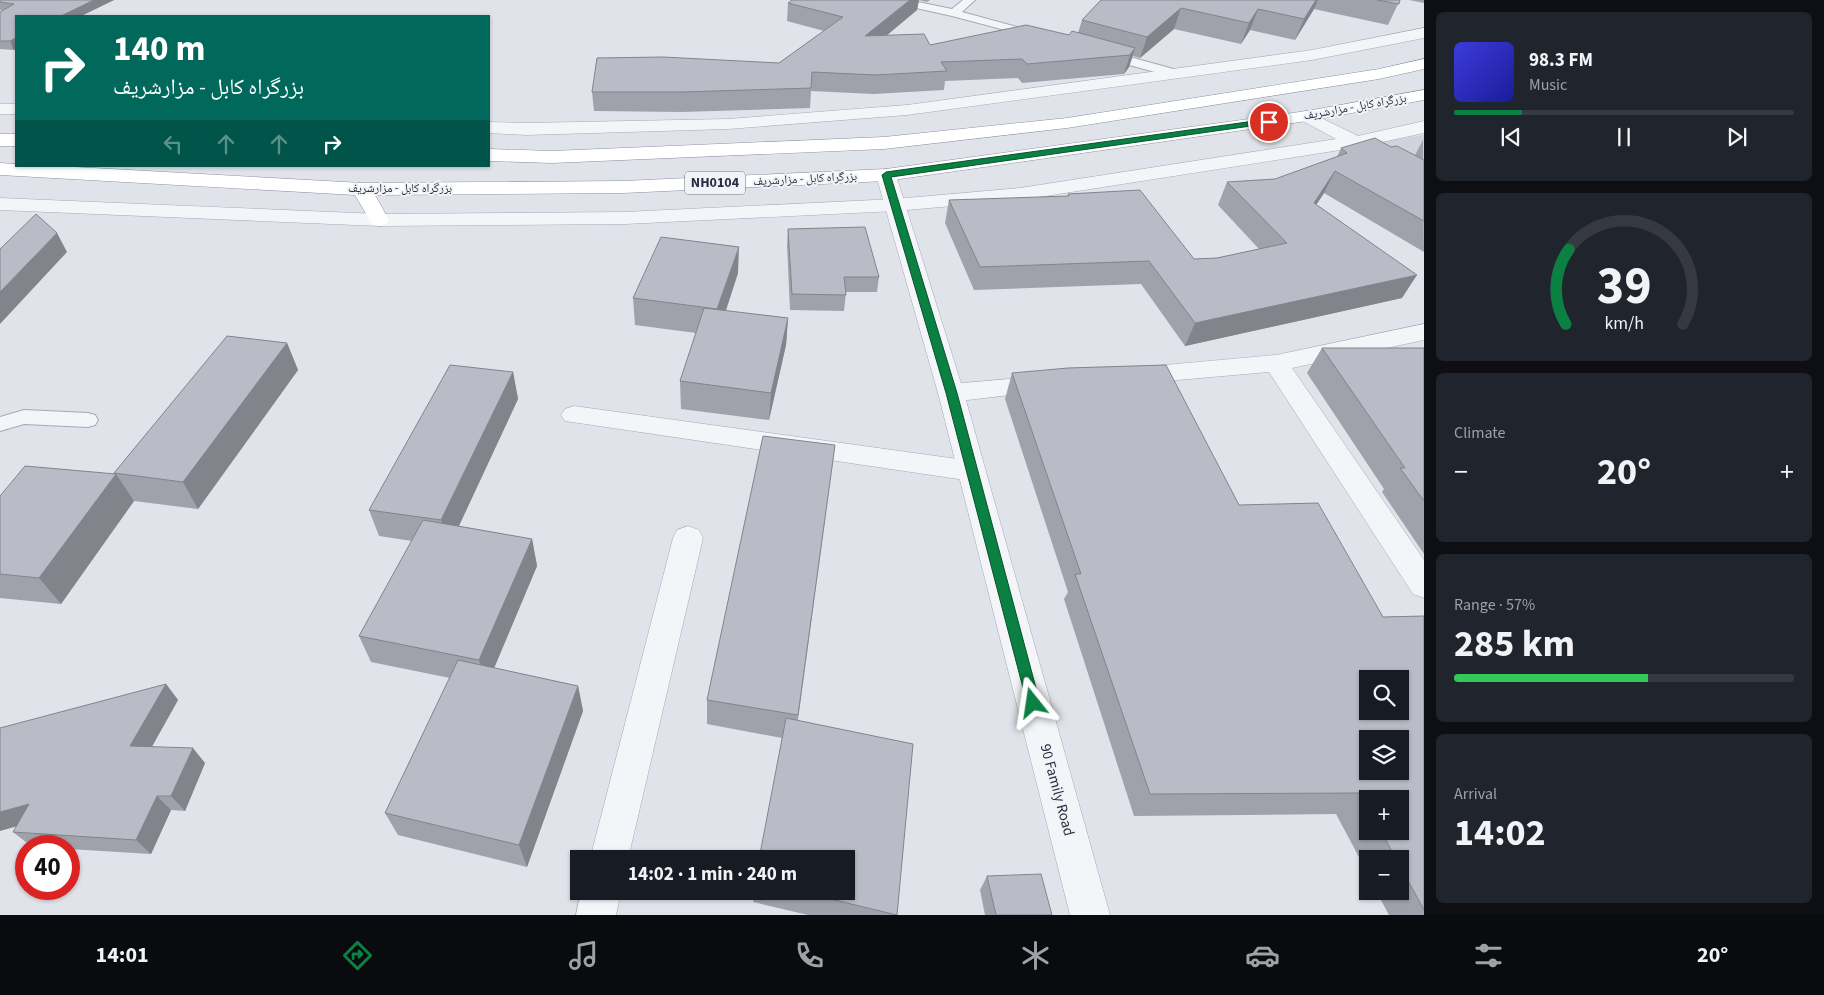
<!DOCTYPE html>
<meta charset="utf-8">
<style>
:root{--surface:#171b24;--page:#20242c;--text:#f1f3f6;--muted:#9ea1a6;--line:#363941;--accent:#0b8043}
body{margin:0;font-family:"Source Sans 3","Noto Naskh Arabic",sans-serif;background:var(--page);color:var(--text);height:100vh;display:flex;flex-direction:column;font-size:19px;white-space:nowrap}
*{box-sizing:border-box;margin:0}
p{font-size:16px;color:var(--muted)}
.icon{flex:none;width:28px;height:28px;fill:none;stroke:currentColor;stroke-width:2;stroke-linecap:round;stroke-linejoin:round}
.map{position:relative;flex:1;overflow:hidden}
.drawer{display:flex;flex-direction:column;gap:12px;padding:12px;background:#0d0f14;width:400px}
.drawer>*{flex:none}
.top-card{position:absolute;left:15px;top:15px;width:475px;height:152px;border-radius:0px;box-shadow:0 1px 4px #0004;background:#00695c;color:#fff;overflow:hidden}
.tools{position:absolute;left:1359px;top:670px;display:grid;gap:10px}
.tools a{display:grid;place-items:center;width:50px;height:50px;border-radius:0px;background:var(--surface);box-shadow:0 1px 4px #0004;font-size:25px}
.speed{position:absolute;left:15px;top:835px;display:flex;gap:10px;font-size:25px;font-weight:700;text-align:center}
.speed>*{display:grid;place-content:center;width:65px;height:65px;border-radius:50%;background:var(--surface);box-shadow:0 1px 4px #0004;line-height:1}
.speed .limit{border:8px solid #d22;background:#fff;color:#111}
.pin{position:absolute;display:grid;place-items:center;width:42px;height:42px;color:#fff;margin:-21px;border:2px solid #fff;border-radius:50%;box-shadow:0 1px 5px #0007}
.me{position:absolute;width:55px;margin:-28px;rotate:345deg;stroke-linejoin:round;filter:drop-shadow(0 0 4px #0008)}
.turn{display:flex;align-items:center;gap:18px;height:105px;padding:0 15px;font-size:22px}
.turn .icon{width:65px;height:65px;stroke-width:2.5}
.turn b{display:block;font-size:35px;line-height:42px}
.lanes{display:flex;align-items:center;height:48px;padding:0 15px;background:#0003;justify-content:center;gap:25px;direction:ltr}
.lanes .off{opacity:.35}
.big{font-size:38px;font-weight:700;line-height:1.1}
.drawer .card{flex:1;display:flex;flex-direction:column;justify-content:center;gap:8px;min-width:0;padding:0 18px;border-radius:8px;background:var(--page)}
.drawer .dial{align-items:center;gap:0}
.dial svg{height:130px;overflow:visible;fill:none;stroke:var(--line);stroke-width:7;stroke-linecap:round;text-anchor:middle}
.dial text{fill:var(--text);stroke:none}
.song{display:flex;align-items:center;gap:15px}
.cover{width:60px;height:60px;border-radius:8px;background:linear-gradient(135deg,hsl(240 70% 55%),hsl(240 70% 35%))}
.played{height:5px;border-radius:2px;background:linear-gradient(90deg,var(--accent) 20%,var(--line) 20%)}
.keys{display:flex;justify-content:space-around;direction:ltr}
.heat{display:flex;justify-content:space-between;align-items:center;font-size:28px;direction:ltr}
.charge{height:8px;border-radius:4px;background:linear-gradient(90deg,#34c759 57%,var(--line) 0)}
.trip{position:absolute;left:570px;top:850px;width:285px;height:50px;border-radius:0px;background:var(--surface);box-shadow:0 1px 4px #0004;font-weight:700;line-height:50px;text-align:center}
.tabs{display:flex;height:80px;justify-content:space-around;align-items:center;background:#090b0e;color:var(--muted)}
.tabs .icon{width:35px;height:35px}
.tabs .on{color:var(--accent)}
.tabs b{font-size:22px;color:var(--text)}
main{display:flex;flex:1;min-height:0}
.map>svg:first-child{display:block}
.built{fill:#d0d2dc}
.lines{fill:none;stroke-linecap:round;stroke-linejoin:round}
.service-casing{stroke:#a6a9b4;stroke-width:2}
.minor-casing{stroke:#a6a9b4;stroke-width:1}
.tertiary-casing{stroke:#a6a9b4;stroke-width:1}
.trunk-casing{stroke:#898ea1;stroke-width:1}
.service{fill:#f4f5f8;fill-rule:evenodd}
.minor{fill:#f4f5f8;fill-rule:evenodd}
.tertiary{fill:#f4f5f8;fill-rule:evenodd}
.trunk{fill:#fff;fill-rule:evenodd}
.wall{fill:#9fa2ab;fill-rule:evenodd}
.shaded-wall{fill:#82848b}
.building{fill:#b9bcc7;stroke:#82848b;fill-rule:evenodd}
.route{fill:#0b8043;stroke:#07532c}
.labels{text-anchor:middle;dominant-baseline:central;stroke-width:4;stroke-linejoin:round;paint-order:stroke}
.far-street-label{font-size:12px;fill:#2a2e42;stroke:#f1f3f7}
.shield{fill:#f1f3f7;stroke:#666978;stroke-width:1}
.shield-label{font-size:14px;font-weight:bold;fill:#2a2e42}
.street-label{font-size:15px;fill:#2a2e42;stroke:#f1f3f7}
</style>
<main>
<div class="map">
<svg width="1424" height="915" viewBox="0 0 1424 915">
<rect width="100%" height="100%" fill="#e1e3ea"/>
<!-- built -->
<path class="built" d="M 1424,135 L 1424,180 L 1352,146 Z"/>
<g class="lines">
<!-- service casing -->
<g class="service-casing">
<path id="service" d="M 888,0 L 908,0 L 952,9 L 963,0 L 975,0 L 962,12 L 1039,33 L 1041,35 L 1035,38 L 952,16 L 889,2 Z
M 1104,50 L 1181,71 L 1183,74 L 1177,78 L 1100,57 L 1098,54 Z
M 24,410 L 88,413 L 95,415 L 98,420 L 95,425 L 88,427 L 24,424 L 0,431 L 0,417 Z"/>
</g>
<!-- minor casing -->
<g class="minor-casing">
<path id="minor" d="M 1424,28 L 1424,38 L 1312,60 L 907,115 L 728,129 L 526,135 L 489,133 L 489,122 L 526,123 L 728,119 L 907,105 L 1312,50 Z
M 0,104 L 16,104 L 16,114 L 0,114 Z
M 1307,111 L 1358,136 L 1424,121 L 1424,133 L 1373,144 L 1424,171 L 1424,185 L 1417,183 L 1353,148 L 1020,200 L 895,211 L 625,224 L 379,226 L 0,210 L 0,198 L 379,214 L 625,212 L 895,199 L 1020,188 L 1336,139 L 1301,120 L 1298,116 L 1301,112 Z
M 1424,324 L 1424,340 L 1292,368 L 1424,560 L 1424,598 L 1413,594 L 1269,372 L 1132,384 L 1123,382 L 1119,376 L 1123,370 L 1132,368 L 1276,355 Z
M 1044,376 L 1053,378 L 1057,384 L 1053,390 L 951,402 L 942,399 L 938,393 L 942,387 L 951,384 Z
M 574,406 L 972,461 L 982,464 L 986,471 L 982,478 L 972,481 L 565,421 L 561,415 L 565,409 Z
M 688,526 L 699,530 L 703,538 L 628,859 L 590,859 L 673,538 L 677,530 Z
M 581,891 L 621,891 L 616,915 L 576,915 Z"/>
</g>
<!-- tertiary casing -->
<g class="tertiary-casing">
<path id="tertiary" d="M 886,169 L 893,171 L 896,175 L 964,393 L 1110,915 L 1070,915 L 938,393 L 876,175 L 879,171 Z"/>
</g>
<!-- trunk casing -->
<g class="trunk-casing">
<path id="trunk" d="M 1424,59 L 1424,69 L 1379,79 L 1067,128 L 884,149 L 552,163 L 489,161 L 489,149 L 552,151 L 884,137 L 1067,118 L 1379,69 Z
M 1424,90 L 1424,100 L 1307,121 L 886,181 L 623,193 L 375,195 L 389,220 L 386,224 L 379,226 L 372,224 L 355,195 L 0,175 L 0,163 L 16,164 L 16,166 L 57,166 L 362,183 L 623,181 L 886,169 L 1307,111 Z
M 0,134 L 16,134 L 16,146 L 0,146 Z"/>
</g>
<!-- service -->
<use href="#service" class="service"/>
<!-- minor -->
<use href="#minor" class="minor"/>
<!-- tertiary -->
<use href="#tertiary" class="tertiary"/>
<!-- trunk -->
<use href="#trunk" class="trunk"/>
</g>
<!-- wall -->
<path class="wall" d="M 0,0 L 114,0 L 81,16 L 16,16 L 16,49 L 14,50 L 0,49 L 0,12 L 3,10 L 0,10 Z
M 792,0 L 930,0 L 927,2 L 919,0 L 917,10 L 886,36 L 930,45 L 1069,35 L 1078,33 L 1082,20 L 1101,0 L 1400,0 L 1388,25 L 1314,9 L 1295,40 L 1250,30 L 1241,44 L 1174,29 L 1140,58 L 1133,56 L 1129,67 L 1124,74 L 1022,83 L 1018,78 L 945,81 L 944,90 L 874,94 L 811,91 L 810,108 L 682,112 L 594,111 L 592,92 L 779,63 L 824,31 L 787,21 L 788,3 Z
M 1409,0 L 1424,0 L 1424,3 Z
M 1423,140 L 1424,252 L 1324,193 L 1316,205 L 1402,298 L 1185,346 L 1141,284 L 974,290 L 945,223 L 949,200 L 1068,196 L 1068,194 L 1194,259 L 1217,258 L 1259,249 L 1218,205 L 1227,182 L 1275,179 L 1337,157 L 1341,148 L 1391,147 L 1415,155 Z
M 788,229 L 879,277 L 877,292 L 846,292 L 844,311 L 790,310 L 787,245 Z
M 738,273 L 726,311 L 788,318 L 786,345 L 769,420 L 681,409 L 680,381 L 696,333 L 635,325 L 633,298 Z
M 287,343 L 298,370 L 198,509 L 134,501 L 61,604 L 0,598 L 0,496 L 114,473 Z
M 1322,348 L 1424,348 L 1424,554 L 1382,492 L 1384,489 L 1307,373 Z
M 513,372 L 518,399 L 459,526 L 532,539 L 537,566 L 494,668 L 578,686 L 583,711 L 527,867 L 398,835 L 385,813 L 450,678 L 371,662 L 359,636 L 412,541 L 379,536 L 369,510 Z
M 1012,373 L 1239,505 L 1383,617 L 1424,616 L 1424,915 L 1389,915 L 1376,891 L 1400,891 L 1400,859 L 1368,859 L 1368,874 L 1336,814 L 1134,816 L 1064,599 L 1068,592 L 1005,399 ZM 1368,799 L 1400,831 L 1368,831 Z
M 835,445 L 798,720 L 897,915 L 808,915 L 753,902 L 754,891 L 846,891 L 782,738 L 707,724 L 707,700 Z
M 166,684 L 178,700 L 152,746 L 205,763 L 185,811 L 171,810 L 151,854 L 69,849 L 69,846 L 31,846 L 13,832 Z
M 987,876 L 1052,915 L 985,915 L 980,890 Z"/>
<!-- shaded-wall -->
<path class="shaded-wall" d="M 94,0 L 114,0 L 81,16 L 61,16 Z
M 910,0 L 919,0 L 917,10 L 863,55 L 865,36 Z
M 1316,0 L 1318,0 L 1314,9 L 1295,40 L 1304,19 Z
M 1181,8 L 1174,29 L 1140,58 L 1147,37 Z
M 1258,9 L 1250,30 L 1241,44 L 1249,23 Z
M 16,38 L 16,49 L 14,50 L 10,41 Z
M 1135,48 L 1129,67 L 1124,74 L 1130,55 Z
M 1335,171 L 1324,193 L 1302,226 L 1314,203 Z
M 57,233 L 67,252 L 0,324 L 0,292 Z
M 739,247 L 738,273 L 717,336 L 717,309 Z
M 1417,275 L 1402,298 L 1185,346 L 1195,323 Z
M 788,318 L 786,345 L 769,420 L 771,393 Z
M 287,343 L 298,370 L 198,509 L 183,482 Z
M 513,372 L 518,399 L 449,547 L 441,520 Z
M 116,474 L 134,501 L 61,604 L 39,578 Z
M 532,539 L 537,566 L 487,685 L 479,660 Z
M 166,684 L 178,700 L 144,761 L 130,746 Z
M 578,686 L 583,711 L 527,867 L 519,845 Z
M 193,748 L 205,763 L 185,811 L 171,796 Z
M 157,796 L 171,810 L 151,854 L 136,840 Z
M 29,804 L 46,818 L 0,831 L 0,812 Z"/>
<!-- building -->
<path class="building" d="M 0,0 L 94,0 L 61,16 L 16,16 L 16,38 L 10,41 L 0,41 L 0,12 L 14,4 L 0,2 Z
M 792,0 L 910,0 L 865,36 L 924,34 L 930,45 L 1026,25 L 1069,35 L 1072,31 L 1135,48 L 1130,55 L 1027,64 L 1022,59 L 941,62 L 947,71 L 876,75 L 812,72 L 811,88 L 682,92 L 592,92 L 597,58 L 663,57 L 779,63 L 843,17 L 788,3 Z
M 1101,0 L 1316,0 L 1304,19 L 1258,9 L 1249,23 L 1181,8 L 1147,37 L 1082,20 Z
M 1377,0 L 1400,0 L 1399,4 Z
M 1375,138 L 1391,147 L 1397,146 L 1424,160 L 1424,221 L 1335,171 L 1314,203 L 1417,275 L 1195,323 L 1149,261 L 980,267 L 949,200 L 1069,196 L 1068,194 L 1140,190 L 1194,259 L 1217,258 L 1287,243 L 1227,182 L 1275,179 L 1347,153 L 1341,148 Z
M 36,214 L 57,233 L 0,292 L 0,249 Z
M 865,227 L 879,277 L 844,277 L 846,295 L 792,294 L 788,229 Z
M 661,237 L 739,247 L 717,309 L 633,298 Z
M 704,308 L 788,318 L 771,393 L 680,381 Z
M 227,336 L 287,343 L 183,482 L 114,473 Z
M 1322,348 L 1424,348 L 1424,501 L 1400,468 L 1405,468 Z
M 450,365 L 513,372 L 441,520 L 369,510 Z
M 1166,365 L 1239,505 L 1318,503 L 1383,617 L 1424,616 L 1424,910 L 1400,866 L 1400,859 L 1396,859 L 1381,831 L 1400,831 L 1400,799 L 1368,799 L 1368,807 L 1360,793 L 1150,794 L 1075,574 L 1081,574 L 1012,373 L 1068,368 ZM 1368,679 L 1400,679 L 1400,711 L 1368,711 ZM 1368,739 L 1400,739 L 1400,771 L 1368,771 Z
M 763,436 L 835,445 L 798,715 L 707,700 Z
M 25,466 L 116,474 L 39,578 L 0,574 L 0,496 Z
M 423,520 L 532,539 L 479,660 L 359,636 Z
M 458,660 L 578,686 L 519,845 L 385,813 Z
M 166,684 L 130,746 L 193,748 L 171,796 L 157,796 L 136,840 L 13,832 L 29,804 L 0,812 L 0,728 Z
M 786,718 L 913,744 L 897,915 L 797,891 L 846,891 L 846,859 L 759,859 Z
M 1041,874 L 1052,915 L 996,915 L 987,876 Z"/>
<!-- route -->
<path class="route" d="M 1269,119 L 1273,122 L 1272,123 L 891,177 L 957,393 L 1040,703 L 1038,707 L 1033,709 L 1028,707 L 946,393 L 882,175 L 886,172 Z"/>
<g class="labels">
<!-- far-street labels -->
<g class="far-street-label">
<text transform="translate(1355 107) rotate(-10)">بزرگراه کابل - مزارشریف</text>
<text transform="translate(805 179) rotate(-3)">بزرگراه کابل - مزارشریف</text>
<text x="400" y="188">بزرگراه کابل - مزارشریف</text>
</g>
<!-- shield labels -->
<rect class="shield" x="685" y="171.5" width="60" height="23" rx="4"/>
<g class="shield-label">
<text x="715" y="183">NH0104</text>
</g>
<!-- street labels -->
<g class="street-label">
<text transform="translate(1057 790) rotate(75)">90 Family Road</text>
</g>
</g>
</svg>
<div class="tools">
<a><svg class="icon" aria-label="search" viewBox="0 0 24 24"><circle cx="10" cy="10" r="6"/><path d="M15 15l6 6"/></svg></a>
<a><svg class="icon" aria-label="layers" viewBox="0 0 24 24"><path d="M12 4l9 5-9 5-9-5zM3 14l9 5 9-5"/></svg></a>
<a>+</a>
<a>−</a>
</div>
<div class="speed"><div class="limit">40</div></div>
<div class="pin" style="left:1269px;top:122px;background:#d93025"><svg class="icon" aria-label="arrive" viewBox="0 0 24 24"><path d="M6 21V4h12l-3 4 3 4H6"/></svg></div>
<svg class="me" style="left:1033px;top:703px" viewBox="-20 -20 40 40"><path d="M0-17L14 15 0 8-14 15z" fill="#0b8043" stroke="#fff" stroke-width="4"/></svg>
<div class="trip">14:02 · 1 min · 240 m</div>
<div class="top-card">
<div class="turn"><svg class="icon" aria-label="right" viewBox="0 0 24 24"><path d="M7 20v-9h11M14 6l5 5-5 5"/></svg><div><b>140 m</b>بزرگراه کابل - مزارشریف</div></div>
<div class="lanes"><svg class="icon off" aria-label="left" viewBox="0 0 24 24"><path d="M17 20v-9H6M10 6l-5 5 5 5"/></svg><svg class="icon off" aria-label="ahead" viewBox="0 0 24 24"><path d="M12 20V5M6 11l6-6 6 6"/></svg><svg class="icon off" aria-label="ahead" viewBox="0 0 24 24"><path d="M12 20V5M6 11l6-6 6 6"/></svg><svg class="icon" aria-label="right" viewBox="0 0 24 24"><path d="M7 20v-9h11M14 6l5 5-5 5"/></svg></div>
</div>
</div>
<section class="drawer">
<div class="card">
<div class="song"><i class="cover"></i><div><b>98.3 FM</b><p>Music</p></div></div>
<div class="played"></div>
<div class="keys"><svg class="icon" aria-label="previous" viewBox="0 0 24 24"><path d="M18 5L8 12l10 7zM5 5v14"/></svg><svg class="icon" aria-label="pause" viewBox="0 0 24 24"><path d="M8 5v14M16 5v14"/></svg><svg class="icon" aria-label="next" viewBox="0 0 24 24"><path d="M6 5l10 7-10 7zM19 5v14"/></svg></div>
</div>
<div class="card dial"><svg viewBox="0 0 100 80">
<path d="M14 69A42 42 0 1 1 86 69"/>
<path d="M14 69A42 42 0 0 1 16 23" stroke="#0b8043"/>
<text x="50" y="56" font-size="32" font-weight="700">39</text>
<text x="50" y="72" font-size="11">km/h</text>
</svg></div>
<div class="card"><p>Climate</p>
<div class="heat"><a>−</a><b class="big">20°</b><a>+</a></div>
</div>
<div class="card"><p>Range · 57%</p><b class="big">285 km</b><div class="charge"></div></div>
<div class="card"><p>Arrival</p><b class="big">14:02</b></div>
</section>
</main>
<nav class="tabs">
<b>14:01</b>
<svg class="icon on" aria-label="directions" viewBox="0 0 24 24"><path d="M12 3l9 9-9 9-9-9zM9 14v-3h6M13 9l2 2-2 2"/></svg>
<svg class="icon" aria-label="music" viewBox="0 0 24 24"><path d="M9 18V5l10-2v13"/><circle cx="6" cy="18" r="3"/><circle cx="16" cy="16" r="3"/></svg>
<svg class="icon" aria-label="phone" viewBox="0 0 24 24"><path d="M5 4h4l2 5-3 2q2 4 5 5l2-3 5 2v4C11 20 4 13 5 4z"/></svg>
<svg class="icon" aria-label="climate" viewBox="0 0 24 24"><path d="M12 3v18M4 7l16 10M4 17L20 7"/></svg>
<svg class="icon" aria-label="car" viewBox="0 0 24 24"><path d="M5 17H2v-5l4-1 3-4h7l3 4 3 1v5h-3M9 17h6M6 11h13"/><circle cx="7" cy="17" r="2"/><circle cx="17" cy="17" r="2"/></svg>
<svg class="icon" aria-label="filters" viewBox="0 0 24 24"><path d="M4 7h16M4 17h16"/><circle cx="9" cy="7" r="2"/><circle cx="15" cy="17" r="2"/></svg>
<b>20°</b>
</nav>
